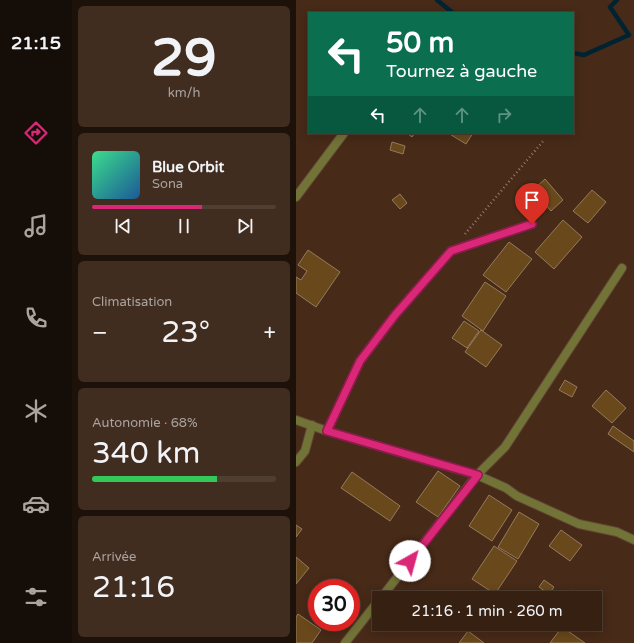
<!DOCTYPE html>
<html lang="fr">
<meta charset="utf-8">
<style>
:root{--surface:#352012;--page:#402d20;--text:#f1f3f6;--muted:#aaa39f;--line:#4f3e32;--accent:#db2777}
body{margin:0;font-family:"Varela Round",sans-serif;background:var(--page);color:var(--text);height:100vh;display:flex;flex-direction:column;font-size:15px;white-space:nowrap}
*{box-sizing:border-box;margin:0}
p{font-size:13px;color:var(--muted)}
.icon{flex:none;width:22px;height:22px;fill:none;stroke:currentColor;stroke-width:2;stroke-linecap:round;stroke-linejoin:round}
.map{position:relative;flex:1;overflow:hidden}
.panel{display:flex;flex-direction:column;gap:6px;padding:6px;background:#1d120a;width:224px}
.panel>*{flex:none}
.banner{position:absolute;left:12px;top:12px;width:266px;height:122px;border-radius:0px;box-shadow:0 2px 10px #0003,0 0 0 1px var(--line);background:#0b6e4f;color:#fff;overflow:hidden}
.speed{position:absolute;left:12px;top:579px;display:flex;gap:8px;font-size:20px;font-weight:700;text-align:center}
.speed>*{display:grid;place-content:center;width:52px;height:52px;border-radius:50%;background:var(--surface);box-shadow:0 2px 10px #0003,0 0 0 1px var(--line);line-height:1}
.speed .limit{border:6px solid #d22;background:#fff;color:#111}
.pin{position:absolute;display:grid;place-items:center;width:34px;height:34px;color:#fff;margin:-41px -17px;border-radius:50% 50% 50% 0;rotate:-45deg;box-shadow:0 0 4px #0007}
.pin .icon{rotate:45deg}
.me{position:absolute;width:44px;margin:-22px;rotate:38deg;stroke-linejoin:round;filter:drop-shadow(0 0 3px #0008)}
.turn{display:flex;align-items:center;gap:14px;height:84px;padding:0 12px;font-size:18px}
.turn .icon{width:52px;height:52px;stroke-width:2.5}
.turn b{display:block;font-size:28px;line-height:34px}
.lanes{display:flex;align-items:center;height:38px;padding:0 12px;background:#0003;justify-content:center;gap:20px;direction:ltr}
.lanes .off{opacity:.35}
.big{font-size:30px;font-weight:600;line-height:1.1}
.panel .widget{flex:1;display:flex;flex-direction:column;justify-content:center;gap:6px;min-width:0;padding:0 14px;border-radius:6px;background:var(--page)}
.panel .dial{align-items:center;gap:0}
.dial b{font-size:52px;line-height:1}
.song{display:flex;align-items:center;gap:12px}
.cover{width:48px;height:48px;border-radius:6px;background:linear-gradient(135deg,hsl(150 70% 55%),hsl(210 70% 35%))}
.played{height:4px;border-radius:2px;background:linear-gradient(90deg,var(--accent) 60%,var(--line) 60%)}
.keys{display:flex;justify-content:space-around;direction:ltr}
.heat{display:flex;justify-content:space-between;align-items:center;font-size:22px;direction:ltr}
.charge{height:6px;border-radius:3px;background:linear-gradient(90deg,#34c759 68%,var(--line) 0)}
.trip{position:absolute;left:76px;top:591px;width:230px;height:40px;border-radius:0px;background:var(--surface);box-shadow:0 2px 10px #0003,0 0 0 1px var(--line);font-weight:600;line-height:40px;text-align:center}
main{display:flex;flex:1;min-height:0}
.dock{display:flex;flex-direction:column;width:72px;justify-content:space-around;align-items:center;background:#150d07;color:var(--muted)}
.dock .icon{width:28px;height:28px}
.dock .active{color:var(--accent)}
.dock b{font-size:18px;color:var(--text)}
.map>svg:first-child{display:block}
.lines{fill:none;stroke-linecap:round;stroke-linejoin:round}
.stream{stroke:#002332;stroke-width:4.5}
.building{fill:#69481b;stroke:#957b5e}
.minor-casing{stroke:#614535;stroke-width:10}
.path{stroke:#957c6e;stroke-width:2.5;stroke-dasharray:1 3;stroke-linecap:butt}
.minor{stroke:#717337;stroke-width:8}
.route-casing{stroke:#8e194d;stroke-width:10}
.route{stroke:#db2777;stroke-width:7}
</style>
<main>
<nav class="dock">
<b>21:15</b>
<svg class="icon active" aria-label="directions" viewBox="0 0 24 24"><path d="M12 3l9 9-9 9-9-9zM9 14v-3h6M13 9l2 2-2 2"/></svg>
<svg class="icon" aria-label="music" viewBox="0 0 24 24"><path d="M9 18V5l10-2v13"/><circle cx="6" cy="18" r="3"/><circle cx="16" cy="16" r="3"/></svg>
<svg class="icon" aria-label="phone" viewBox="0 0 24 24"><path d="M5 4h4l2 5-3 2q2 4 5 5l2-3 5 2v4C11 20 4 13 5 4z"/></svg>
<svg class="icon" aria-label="climate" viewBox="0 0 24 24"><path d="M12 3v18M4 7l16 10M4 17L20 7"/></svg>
<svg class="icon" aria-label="car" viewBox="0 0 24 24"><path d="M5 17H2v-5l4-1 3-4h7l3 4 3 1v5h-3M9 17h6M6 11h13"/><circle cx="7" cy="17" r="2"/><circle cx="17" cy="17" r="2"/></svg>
<svg class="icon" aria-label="filters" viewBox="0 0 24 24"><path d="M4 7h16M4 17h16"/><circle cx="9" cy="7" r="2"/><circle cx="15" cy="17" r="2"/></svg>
</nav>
<section class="panel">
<div class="widget dial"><b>29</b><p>km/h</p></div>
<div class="widget">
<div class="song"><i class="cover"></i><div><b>Blue Orbit</b><p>Sona</p></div></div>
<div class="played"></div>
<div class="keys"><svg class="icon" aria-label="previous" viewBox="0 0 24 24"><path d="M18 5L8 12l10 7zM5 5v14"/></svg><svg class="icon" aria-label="pause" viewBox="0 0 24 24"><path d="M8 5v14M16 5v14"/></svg><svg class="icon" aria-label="next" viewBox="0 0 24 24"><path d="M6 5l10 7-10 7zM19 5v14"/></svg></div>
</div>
<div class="widget"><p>Climatisation</p>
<div class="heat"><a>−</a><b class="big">23°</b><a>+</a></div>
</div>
<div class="widget"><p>Autonomie · 68%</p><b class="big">340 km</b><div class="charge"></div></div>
<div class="widget"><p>Arrivée</p><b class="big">21:16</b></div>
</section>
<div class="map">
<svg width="338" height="643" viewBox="0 0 338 643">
<rect width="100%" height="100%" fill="#472a18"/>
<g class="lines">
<!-- stream -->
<path class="stream" d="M 141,0 L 157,13
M 277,53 L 288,55 L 333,35 L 314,7 L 321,0"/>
</g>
<!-- building -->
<path class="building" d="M 111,133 L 119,133 L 116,137 Z
M 152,133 L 177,133 L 170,144 Z
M 96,142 L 109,146 L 107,154 L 94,150 Z
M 249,179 L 267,200 L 255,211 L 237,190 Z
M 296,190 L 310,202 L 292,223 L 277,211 Z
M 104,194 L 111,203 L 104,209 L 96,200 Z
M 267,220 L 286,237 L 258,269 L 239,252 Z
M 213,242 L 236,259 L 210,292 L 187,275 Z
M 12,250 L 44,272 L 20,307 L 0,293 L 0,277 L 5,280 L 11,271 L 2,265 Z
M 189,282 L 210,296 L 187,331 L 166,316 Z
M 168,321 L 183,331 L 171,348 L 156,338 Z
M 185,330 L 206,345 L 190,367 L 169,352 Z
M 269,380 L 281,387 L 276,397 L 263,390 Z
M 310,390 L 330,408 L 316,423 L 296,406 Z
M 317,426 L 338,441 L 338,452 L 312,434 Z
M 142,471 L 164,486 L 142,517 L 120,502 Z
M 56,472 L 104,506 L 94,521 L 45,488 Z
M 193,495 L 216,510 L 196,541 L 173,526 Z
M 223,512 L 243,524 L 222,559 L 202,547 Z
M 0,525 L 6,529 L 0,537 Z
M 265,530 L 286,545 L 274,561 L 253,546 Z
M 198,546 L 221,561 L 199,594 L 176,579 Z
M 0,557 L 13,568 L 0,584 Z
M 248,580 L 258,587 L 253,594 L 243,587 Z
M 276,590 L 287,597 L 286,598 L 271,597 Z
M 2,614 L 25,630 L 16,643 L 0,643 L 0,617 Z
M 266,627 L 289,643 L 254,643 Z
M 172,631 L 188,643 L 163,643 Z"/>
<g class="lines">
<!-- minor casing -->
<g class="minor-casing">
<path id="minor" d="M 0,197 L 48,133
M 326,268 L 209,447 L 181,475 L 210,488 L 221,496 L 283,524 L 321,532 L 338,540
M 0,420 L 31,431 L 64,361 L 99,315 L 155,251 L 236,224
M 31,431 L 181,475 L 85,598
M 0,462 L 9,451 L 16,425
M 49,643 L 83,600"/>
</g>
<!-- path -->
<path class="path" d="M 169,234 L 248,140"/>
<!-- minor -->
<use href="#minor" class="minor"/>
</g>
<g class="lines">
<!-- route casing -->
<g class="route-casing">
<path id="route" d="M 114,561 L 182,475 L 31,431 L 64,361 L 99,315 L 155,251 L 236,224"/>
</g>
<!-- route -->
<use href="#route" class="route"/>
</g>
</svg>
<div class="speed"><div class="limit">30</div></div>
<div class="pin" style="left:236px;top:224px;background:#d93025"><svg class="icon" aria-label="arrive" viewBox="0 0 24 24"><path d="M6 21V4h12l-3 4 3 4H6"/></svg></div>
<svg class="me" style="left:114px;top:561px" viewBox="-20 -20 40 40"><circle r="19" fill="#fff"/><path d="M0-13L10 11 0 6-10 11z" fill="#db2777"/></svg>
<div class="trip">21:16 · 1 min · 260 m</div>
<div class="banner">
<div class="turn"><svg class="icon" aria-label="left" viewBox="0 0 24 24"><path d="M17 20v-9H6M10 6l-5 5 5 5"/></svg><div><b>50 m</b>Tournez à gauche</div></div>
<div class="lanes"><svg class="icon" aria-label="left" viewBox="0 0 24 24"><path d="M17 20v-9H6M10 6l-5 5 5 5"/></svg><svg class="icon off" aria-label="ahead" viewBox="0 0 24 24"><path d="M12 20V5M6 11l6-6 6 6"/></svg><svg class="icon off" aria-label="ahead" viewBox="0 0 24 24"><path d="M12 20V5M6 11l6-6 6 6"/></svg><svg class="icon off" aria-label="right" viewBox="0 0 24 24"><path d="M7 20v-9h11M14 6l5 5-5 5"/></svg></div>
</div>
</div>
</main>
